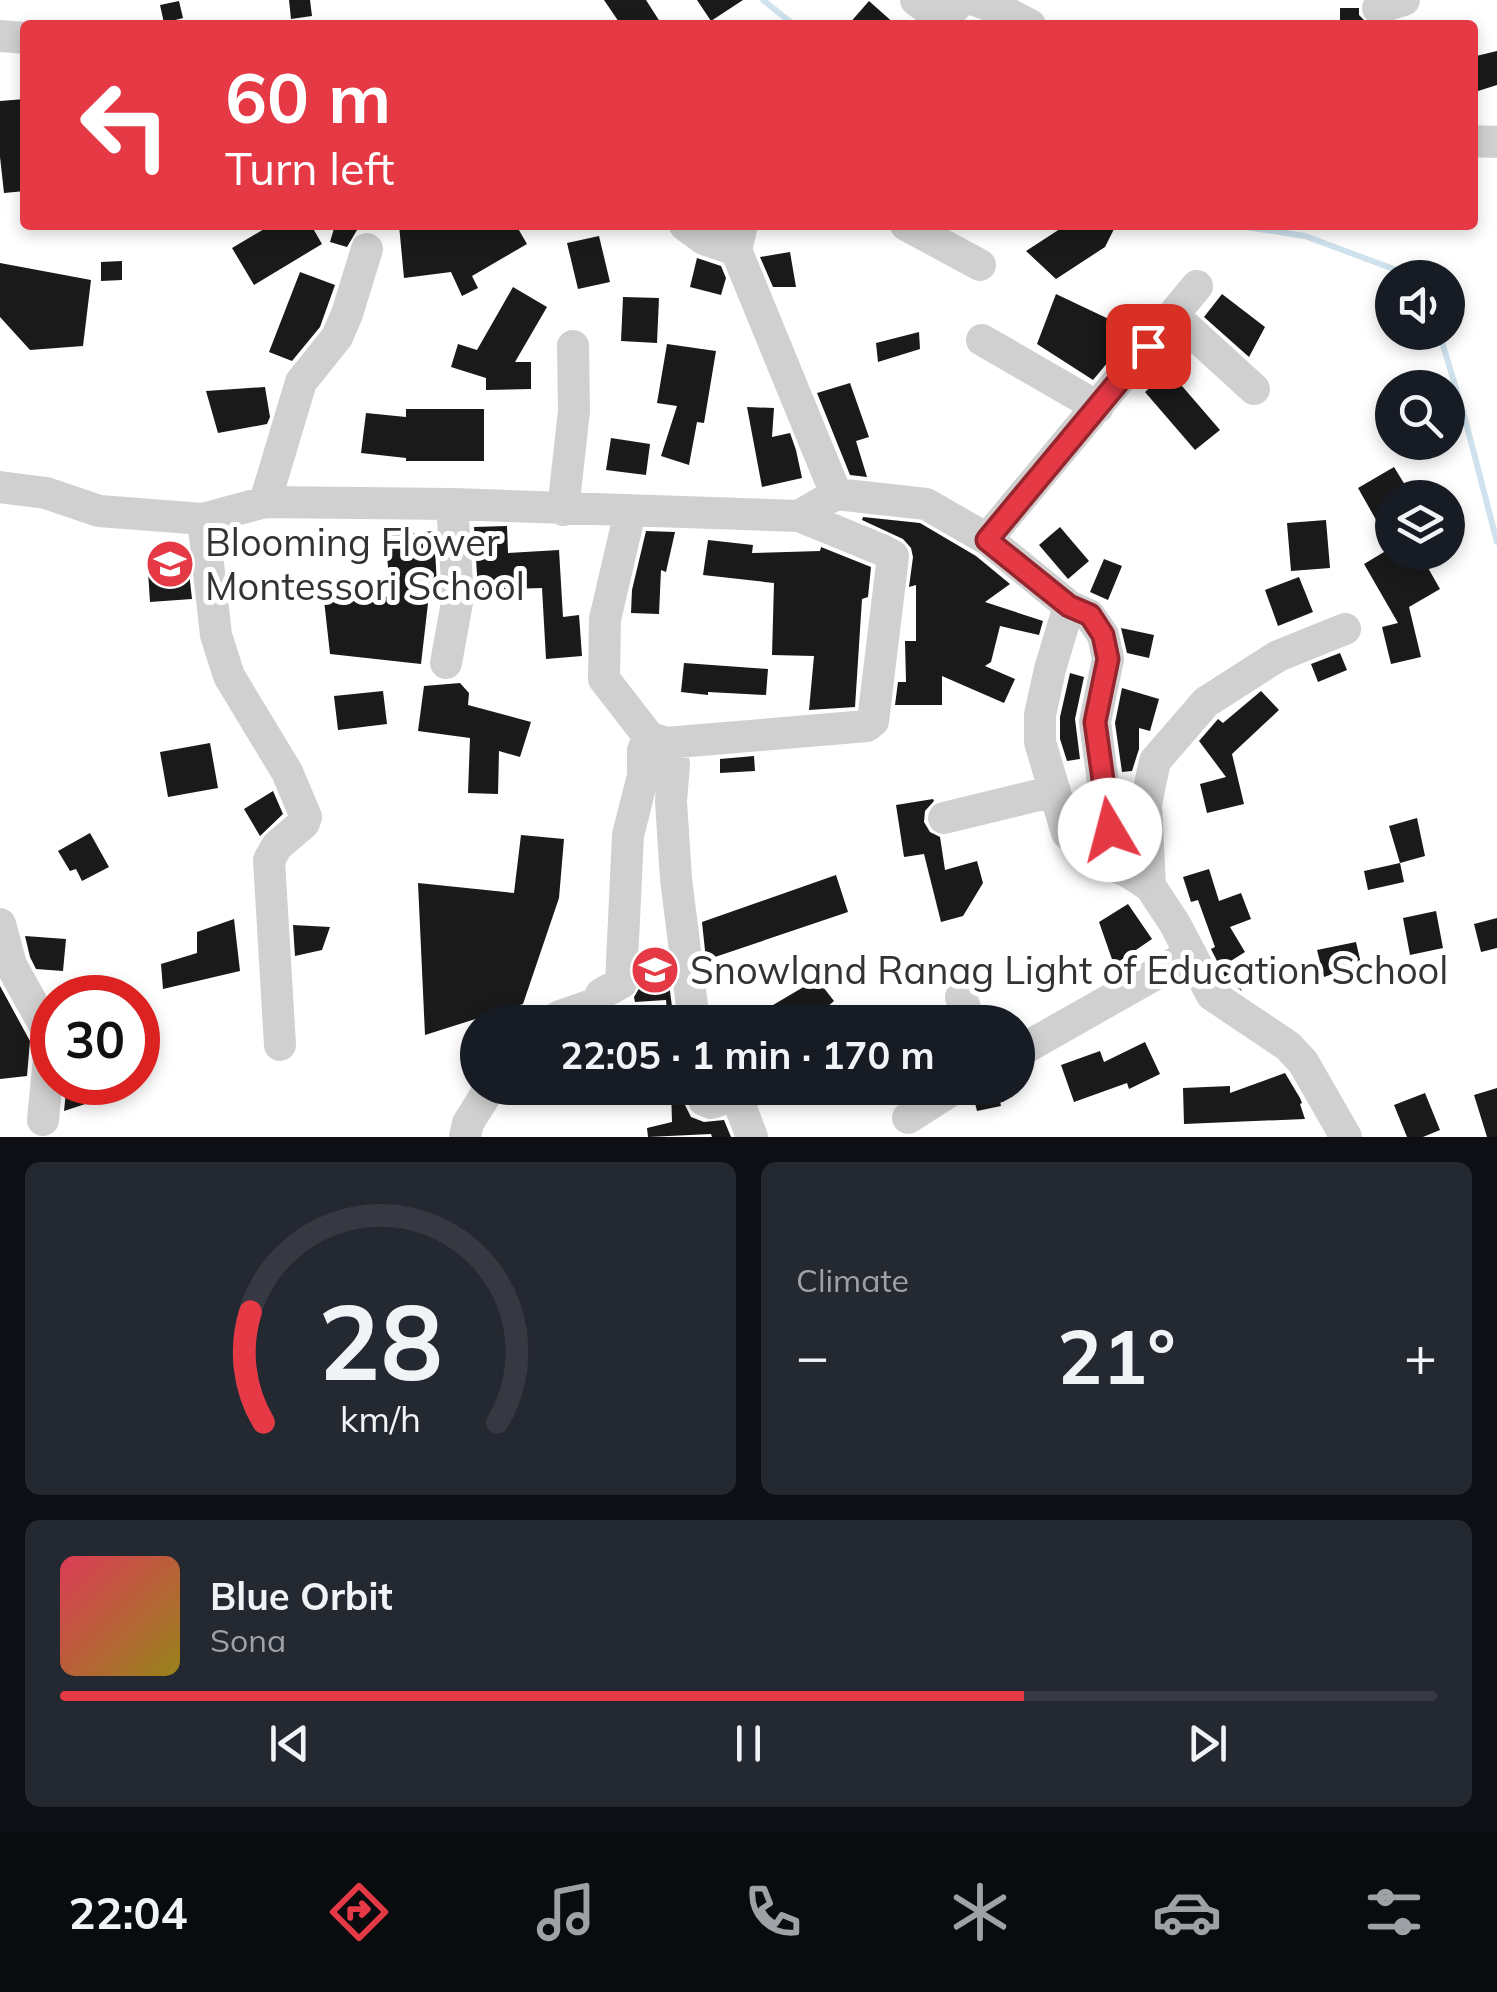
<!DOCTYPE html>
<meta charset="utf-8">
<style>
:root{--surface:#171b24;--page:#242831;--text:#f1f3f6;--muted:#9ea1a6;--line:#363941;--accent:#e63946}
body{margin:0;font-family:Mulish,sans-serif;background:var(--page);color:var(--text);height:100vh;display:flex;flex-direction:column;font-size:38px;white-space:nowrap}
*{box-sizing:border-box;margin:0}
p{font-size:32px;color:var(--muted)}
.icon{flex:none;width:55px;height:55px;fill:none;stroke:currentColor;stroke-width:2;stroke-linecap:round;stroke-linejoin:round}
.map{position:relative;height:1137px;overflow:hidden}
.drawer{display:flex;flex-direction:column;gap:25px;padding:25px;background:#0d0f14;flex:1}
.drawer>*{flex:none}
.hud{position:absolute;left:20px;top:20px;width:1458px;height:210px;border-radius:10px;box-shadow:0 5px 15px #0003;background:#e63946;color:#fff;overflow:hidden}
.tools{position:absolute;left:1375px;top:260px;display:grid;gap:20px}
.tools a{display:grid;place-items:center;width:90px;height:90px;border-radius:50%;background:var(--surface);box-shadow:0 5px 15px #0003;font-size:50px}
.speed{position:absolute;left:30px;top:975px;display:flex;gap:20px;font-size:50px;font-weight:700;text-align:center}
.speed>*{display:grid;place-content:center;width:130px;height:130px;border-radius:50%;background:var(--surface);box-shadow:0 5px 15px #0003;line-height:1}
.speed .limit{border:15px solid #d22;background:#fff;color:#111}
.pin{position:absolute;display:grid;place-items:center;width:85px;height:85px;color:#fff;margin:-42px;border-radius:20px;box-shadow:0 5px 15px #0006}
.me{position:absolute;width:110px;margin:-55px;rotate:352deg;stroke-linejoin:round;filter:drop-shadow(0 0 8px #0008)}
.turn{display:flex;align-items:center;gap:35px;height:210px;padding:0 40px;font-size:45px}
.turn .icon{width:130px;height:130px;stroke-width:2.5}
.turn b{display:block;font-size:70px;line-height:85px}
.big{font-size:75px;font-weight:700;line-height:1.1}
.drawer .widget{flex:1;display:flex;flex-direction:column;justify-content:center;gap:15px;min-width:0;padding:0 35px;border-radius:15px;background:var(--page)}
.drawer .dial{align-items:center;gap:0}
.dial svg{height:260px;overflow:visible;fill:none;stroke:var(--line);stroke-width:7;stroke-linecap:round;text-anchor:middle}
.dial text{fill:var(--text);stroke:none}
.song{display:flex;align-items:center;gap:30px}
.cover{width:120px;height:120px;border-radius:15px;background:linear-gradient(135deg,hsl(350 70% 55%),hsl(50 70% 35%))}
.played{height:10px;border-radius:5px;background:linear-gradient(90deg,var(--accent) 70%,var(--line) 70%)}
.keys{display:flex;justify-content:space-around;direction:ltr}
.heat{display:flex;justify-content:space-between;align-items:center;font-size:55px;direction:ltr}
.drawer .tiles{flex:1;display:grid;gap:25px;grid-template-columns:1fr 1fr}
.widget:last-child{grid-column:span 2}
.trip{position:absolute;left:460px;top:1005px;width:575px;height:100px;border-radius:50px;background:var(--surface);box-shadow:0 5px 15px #0003;font-weight:700;line-height:100px;text-align:center}
.tab-bar{display:flex;height:160px;justify-content:space-around;align-items:center;background:#090b0e;color:var(--muted)}
.tab-bar .icon{width:70px;height:70px}
.tab-bar .on{color:var(--accent)}
.tab-bar b{font-size:45px;color:var(--text)}
.map>svg:first-child{display:block}
.lines{fill:none;stroke-linecap:round;stroke-linejoin:round}
.stream{stroke:#cfe2ee;stroke-width:6}
.building{fill:#1a1a1a}
.minor{stroke:#d0d0d0;stroke-width:32}
.route-casing{stroke:#96252e;stroke-width:25}
.route{stroke:#e63946;stroke-width:18}
.labels{text-anchor:middle;dominant-baseline:central;stroke-width:10;stroke-linejoin:round;paint-order:stroke}
.poi-label{font-size:38px;fill:#333;stroke:#fff;text-anchor:start}
</style>
<div class="map">
<svg width="1497" height="1137" viewBox="0 0 1497 1137">
<rect width="100%" height="100%" fill="#fff"/>
<g class="lines">
<!-- stream -->
<path class="stream" d="M 763,0 L 794,25
M 1234,225 L 1305,236 L 1418,278
M 1439,332 L 1464,415 L 1497,542"/>
</g>
<!-- building -->
<path class="building" d="M 289,0 L 310,0 L 312,16 L 291,19 Z
M 604,0 L 646,0 L 662,25 L 621,25 Z
M 697,0 L 743,0 L 711,21 Z
M 179,1 L 183,18 L 164,23 L 160,5 Z
M 869,1 L 896,25 L 848,25 Z
M 1340,8 L 1359,8 L 1359,15 L 1369,25 L 1340,25 Z
M 1497,51 L 1497,85 L 1478,91 L 1472,73 L 1472,57 Z
M 25,99 L 25,191 L 4,193 L 0,157 L 0,101 Z
M 271,225 L 311,225 L 322,244 L 254,285 L 232,248 Z
M 335,225 L 360,225 L 347,247 L 330,242 Z
M 399,225 L 516,225 L 527,244 L 472,276 L 478,288 L 462,296 L 451,272 L 404,278 Z
M 1066,225 L 1116,225 L 1105,247 L 1056,279 L 1026,251 Z
M 599,236 L 610,282 L 578,289 L 567,243 Z
M 790,252 L 796,287 L 773,287 L 760,257 Z
M 697,258 L 721,266 L 726,278 L 721,295 L 690,287 Z
M 122,261 L 122,280 L 101,281 L 101,262 Z
M 0,263 L 91,280 L 83,346 L 30,350 L 0,317 Z
M 300,272 L 335,285 L 320,327 L 292,361 L 269,352 Z
M 513,287 L 547,307 L 515,362 L 531,362 L 531,389 L 486,390 L 486,378 L 451,367 L 458,344 L 477,350 Z
M 1056,294 L 1134,331 L 1093,380 L 1037,344 Z
M 1222,294 L 1265,327 L 1249,357 L 1204,317 Z
M 623,297 L 659,298 L 657,343 L 621,341 Z
M 919,332 L 920,349 L 878,362 L 876,343 Z
M 667,344 L 716,351 L 704,423 L 697,422 L 689,465 L 661,456 L 677,406 L 657,403 Z
M 1169,371 L 1220,430 L 1195,450 L 1145,392 Z
M 850,383 L 869,437 L 856,441 L 867,477 L 850,475 L 817,393 Z
M 265,387 L 270,417 L 267,424 L 218,433 L 206,391 Z
M 747,407 L 774,408 L 772,437 L 790,433 L 796,450 L 802,478 L 762,487 Z
M 406,409 L 484,409 L 484,461 L 406,461 L 406,458 L 361,453 L 366,413 L 406,417 Z
M 611,438 L 650,444 L 646,475 L 606,470 Z
M 1394,467 L 1413,498 L 1392,498 L 1392,548 L 1358,488 Z
M 863,517 L 920,523 L 976,556 L 1010,584 L 985,602 L 1043,621 L 1039,635 L 1000,626 L 991,662 L 985,666 L 1015,679 L 1004,703 L 942,676 L 942,705 L 895,705 L 898,682 L 906,682 L 905,641 L 916,641 L 916,585 L 909,587 L 913,557 L 911,548 L 903,539 L 862,520 Z
M 1326,520 L 1330,568 L 1291,571 L 1287,523 Z
M 507,526 L 508,553 L 559,550 L 563,617 L 579,615 L 582,656 L 546,659 L 542,588 L 478,590 L 474,527 Z
M 1060,527 L 1089,561 L 1068,579 L 1039,545 Z
M 434,531 L 437,586 L 430,586 L 421,664 L 330,654 L 323,591 L 391,597 L 385,536 Z
M 646,531 L 675,532 L 666,572 L 661,570 L 659,614 L 631,613 L 632,590 Z
M 708,540 L 753,545 L 752,553 L 820,551 L 821,547 L 871,567 L 868,597 L 862,599 L 855,707 L 809,710 L 814,656 L 772,655 L 774,583 L 703,575 Z
M 1384,552 L 1419,552 L 1440,589 L 1409,607 L 1421,657 L 1391,664 L 1382,627 L 1398,623 L 1364,564 Z
M 187,554 L 192,599 L 150,602 L 147,556 Z
M 1104,559 L 1122,566 L 1108,600 L 1090,592 Z
M 1299,577 L 1313,612 L 1278,626 L 1265,590 Z
M 1121,628 L 1154,635 L 1149,658 L 1127,653 Z
M 1340,653 L 1347,670 L 1318,682 L 1311,664 Z
M 684,663 L 768,669 L 766,695 L 708,692 L 708,695 L 681,692 Z
M 1070,673 L 1084,677 L 1075,719 L 1080,759 L 1067,761 L 1060,739 L 1060,717 Z
M 460,683 L 469,693 L 468,705 L 531,722 L 520,757 L 499,751 L 498,794 L 468,793 L 470,738 L 418,731 L 424,686 Z
M 1122,688 L 1159,699 L 1150,731 L 1139,728 L 1139,749 L 1132,771 L 1122,772 L 1115,723 Z
M 383,691 L 387,724 L 338,730 L 334,696 Z
M 1261,691 L 1279,710 L 1232,754 L 1244,804 L 1207,813 L 1200,784 L 1226,777 L 1199,741 L 1218,719 L 1223,723 Z
M 210,743 L 218,788 L 168,797 L 160,752 Z
M 754,756 L 755,771 L 720,773 L 720,759 Z
M 273,791 L 283,814 L 260,836 L 244,809 Z
M 933,799 L 934,801 L 925,811 L 924,822 L 930,832 L 940,837 L 945,870 L 977,861 L 983,883 L 963,916 L 941,922 L 924,854 L 904,857 L 896,805 Z
M 1417,818 L 1425,856 L 1400,863 L 1389,826 Z
M 90,833 L 109,867 L 82,881 L 76,869 L 70,871 L 58,851 Z
M 521,835 L 564,839 L 559,898 L 523,1004 L 425,1035 L 418,883 L 514,893 Z
M 1400,863 L 1404,882 L 1368,890 L 1364,871 Z
M 1209,869 L 1219,901 L 1241,893 L 1251,919 L 1230,927 L 1245,952 L 1226,964 L 1242,991 L 1227,981 L 1211,949 L 1215,947 L 1198,900 L 1191,902 L 1183,877 Z
M 836,875 L 848,912 L 706,960 L 702,922 Z
M 1128,904 L 1152,939 L 1114,965 L 1099,922 Z
M 1436,911 L 1443,948 L 1410,955 L 1403,918 Z
M 1497,918 L 1497,948 L 1481,952 L 1474,924 Z
M 234,919 L 240,971 L 163,989 L 161,964 L 197,953 L 197,932 Z
M 293,925 L 330,927 L 322,950 L 295,956 Z
M 25,936 L 66,939 L 63,971 L 36,969 L 30,957 Z
M 1356,942 L 1361,964 L 1324,977 L 1317,950 Z
M 667,968 L 674,1022 L 668,1022 L 666,1000 L 635,1002 L 634,997 L 641,985 L 642,970 Z
M 817,979 L 834,1001 L 820,1013 L 823,1022 L 770,1022 L 768,1008 Z
M 0,986 L 30,1041 L 27,1076 L 0,1079 Z
M 1145,1042 L 1160,1074 L 1129,1089 L 1127,1083 L 1074,1102 L 1061,1065 L 1100,1051 L 1104,1062 Z
M 1285,1073 L 1300,1098 L 1302,1103 L 1300,1104 L 1305,1119 L 1184,1124 L 1183,1088 L 1230,1086 L 1230,1093 Z
M 67,1082 L 139,1082 L 140,1086 L 64,1111 Z
M 671,1088 L 682,1088 L 684,1103 L 691,1117 L 704,1122 L 724,1120 L 731,1137 L 712,1137 L 711,1134 L 648,1137 L 647,1128 L 672,1122 Z
M 975,1088 L 997,1088 L 1001,1106 L 977,1111 L 973,1095 Z
M 1497,1088 L 1497,1137 L 1487,1137 L 1474,1095 Z
M 1425,1093 L 1440,1130 L 1423,1137 L 1407,1137 L 1394,1105 Z"/>
<g class="lines">
<!-- minor -->
<path class="minor" d="M 916,0 L 942,19
M 975,0 L 999,9 L 1030,25
M 1378,8 L 1404,0
M 936,25 L 962,0
M 0,36 L 25,38
M 1472,141 L 1497,142
M 685,225 L 704,239 L 736,250
M 742,225 L 736,250 L 836,494 L 926,504 L 987,539 L 1069,606 L 1089,615 L 1103,635 L 1108,659 L 1095,722 L 1114,866
M 906,225 L 980,265
M 1174,316 L 1254,389
M 982,340 L 1098,407
M 0,487 L 46,493 L 99,511 L 203,519 L 265,502 L 452,504 L 799,516 L 836,494
M 265,502 L 301,382 L 337,337 L 347,314 L 367,249
M 563,510 L 574,411 L 573,346
M 203,519 L 216,635 L 229,676 L 287,772 L 306,817 L 304,823 L 277,846 L 269,860 L 280,1045
M 987,539 L 1197,286
M 1069,606 L 1050,669 L 1040,715 L 1040,742 L 1067,833 L 1103,861 L 1130,873 L 1150,886 L 1175,924 L 1212,995 L 1288,1046 L 1303,1062 L 1346,1137
M 446,663 L 458,597 L 452,504
M 649,737 L 666,743 L 867,726 L 873,721 L 893,556 L 882,550 L 799,516
M 666,743 L 674,764 L 671,801 L 676,879 L 694,1022
M 944,818 L 1055,791
M 1150,886 L 1146,804 L 1155,761 L 1206,702 L 1278,656 L 1345,629
M 0,924 L 11,965 L 51,1037 L 43,1120
M 961,997 L 970,1022
M 550,1022 L 560,1016 L 597,1003 L 601,994 L 621,983 L 628,835 L 643,776 L 643,750 L 649,737 L 604,679 L 605,619 L 630,512
M 1018,1052 L 1191,954
M 702,1088 L 704,1100 L 711,1103 L 736,1095
M 908,1118 L 955,1088
M 465,1137 L 468,1123 L 490,1088
M 752,1137 L 736,1095 L 761,1088"/>
</g>
<g class="lines">
<!-- route casing -->
<g class="route-casing">
<path id="route" d="M 1110,830 L 1095,722 L 1108,659 L 1103,635 L 1090,615 L 1069,606 L 987,540 L 1148,346"/>
</g>
<!-- route -->
<use href="#route" class="route"/>
</g>
<!-- icons -->
<defs>
<g id="school-disc" transform="scale(2.5)"><circle r="9.5" fill="#e63946" stroke="#fff"/><path d="M0-5L7-2L0 1L-7-2ZM-4 1L0 2.5L4 1V4Q0 6-4 4Z" fill="#fff"/></g>
</defs>
<g fill-rule="evenodd">
<use href="#school-disc" x="170" y="564"/>
<use href="#school-disc" x="655" y="970"/>
</g>
<g class="labels">
<!-- poi labels -->
<g class="poi-label">
<text x="205" y="542">Blooming Flower<tspan x="205" dy="44">Montessori School</tspan></text>
<text x="690" y="970">Snowland Ranag Light of Education School</text>
</g>
</g>
</svg>
<div class="tools">
<a><svg class="icon" aria-label="sound" viewBox="0 0 24 24"><path d="M4 9h4l5-4v14l-5-4H4zM17 9q2 3 0 6"/></svg></a>
<a><svg class="icon" aria-label="search" viewBox="0 0 24 24"><circle cx="10" cy="10" r="6"/><path d="M15 15l6 6"/></svg></a>
<a><svg class="icon" aria-label="layers" viewBox="0 0 24 24"><path d="M12 4l9 5-9 5-9-5zM3 14l9 5 9-5"/></svg></a>
</div>
<div class="speed"><div class="limit">30</div></div>
<div class="pin" style="left:1148px;top:346px;background:#d93025"><svg class="icon" aria-label="arrive" viewBox="0 0 24 24"><path d="M6 21V4h12l-3 4 3 4H6"/></svg></div>
<svg class="me" style="left:1110px;top:830px" viewBox="-20 -20 40 40"><circle r="19" fill="#fff"/><path d="M0-13L10 11 0 6-10 11z" fill="#e63946"/></svg>
<div class="trip">22:05 · 1 min · 170 m</div>
<div class="hud">
<div class="turn"><svg class="icon" aria-label="left" viewBox="0 0 24 24"><path d="M17 20v-9H6M10 6l-5 5 5 5"/></svg><div><b>60 m</b>Turn left</div></div>
</div>
</div>
<section class="drawer">
<div class="tiles">
<div class="widget dial"><svg viewBox="0 0 100 80">
<path d="M14 69A42 42 0 1 1 86 69"/>
<path d="M14 69A42 42 0 0 1 10 35" stroke="#e63946"/>
<text x="50" y="56" font-size="32" font-weight="700">28</text>
<text x="50" y="72" font-size="11">km/h</text>
</svg></div>
<div class="widget"><p>Climate</p>
<div class="heat"><a>−</a><b class="big">21°</b><a>+</a></div>
</div>
<div class="widget">
<div class="song"><i class="cover"></i><div><b>Blue Orbit</b><p>Sona</p></div></div>
<div class="played"></div>
<div class="keys"><svg class="icon" aria-label="previous" viewBox="0 0 24 24"><path d="M18 5L8 12l10 7zM5 5v14"/></svg><svg class="icon" aria-label="pause" viewBox="0 0 24 24"><path d="M8 5v14M16 5v14"/></svg><svg class="icon" aria-label="next" viewBox="0 0 24 24"><path d="M6 5l10 7-10 7zM19 5v14"/></svg></div>
</div>
</div>
</section>
<nav class="tab-bar">
<b>22:04</b>
<svg class="icon on" aria-label="directions" viewBox="0 0 24 24"><path d="M12 3l9 9-9 9-9-9zM9 14v-3h6M13 9l2 2-2 2"/></svg>
<svg class="icon" aria-label="music" viewBox="0 0 24 24"><path d="M9 18V5l10-2v13"/><circle cx="6" cy="18" r="3"/><circle cx="16" cy="16" r="3"/></svg>
<svg class="icon" aria-label="phone" viewBox="0 0 24 24"><path d="M5 4h4l2 5-3 2q2 4 5 5l2-3 5 2v4C11 20 4 13 5 4z"/></svg>
<svg class="icon" aria-label="climate" viewBox="0 0 24 24"><path d="M12 3v18M4 7l16 10M4 17L20 7"/></svg>
<svg class="icon" aria-label="car" viewBox="0 0 24 24"><path d="M5 17H2v-5l4-1 3-4h7l3 4 3 1v5h-3M9 17h6M6 11h13"/><circle cx="7" cy="17" r="2"/><circle cx="17" cy="17" r="2"/></svg>
<svg class="icon" aria-label="filters" viewBox="0 0 24 24"><path d="M4 7h16M4 17h16"/><circle cx="9" cy="7" r="2"/><circle cx="15" cy="17" r="2"/></svg>
</nav>
